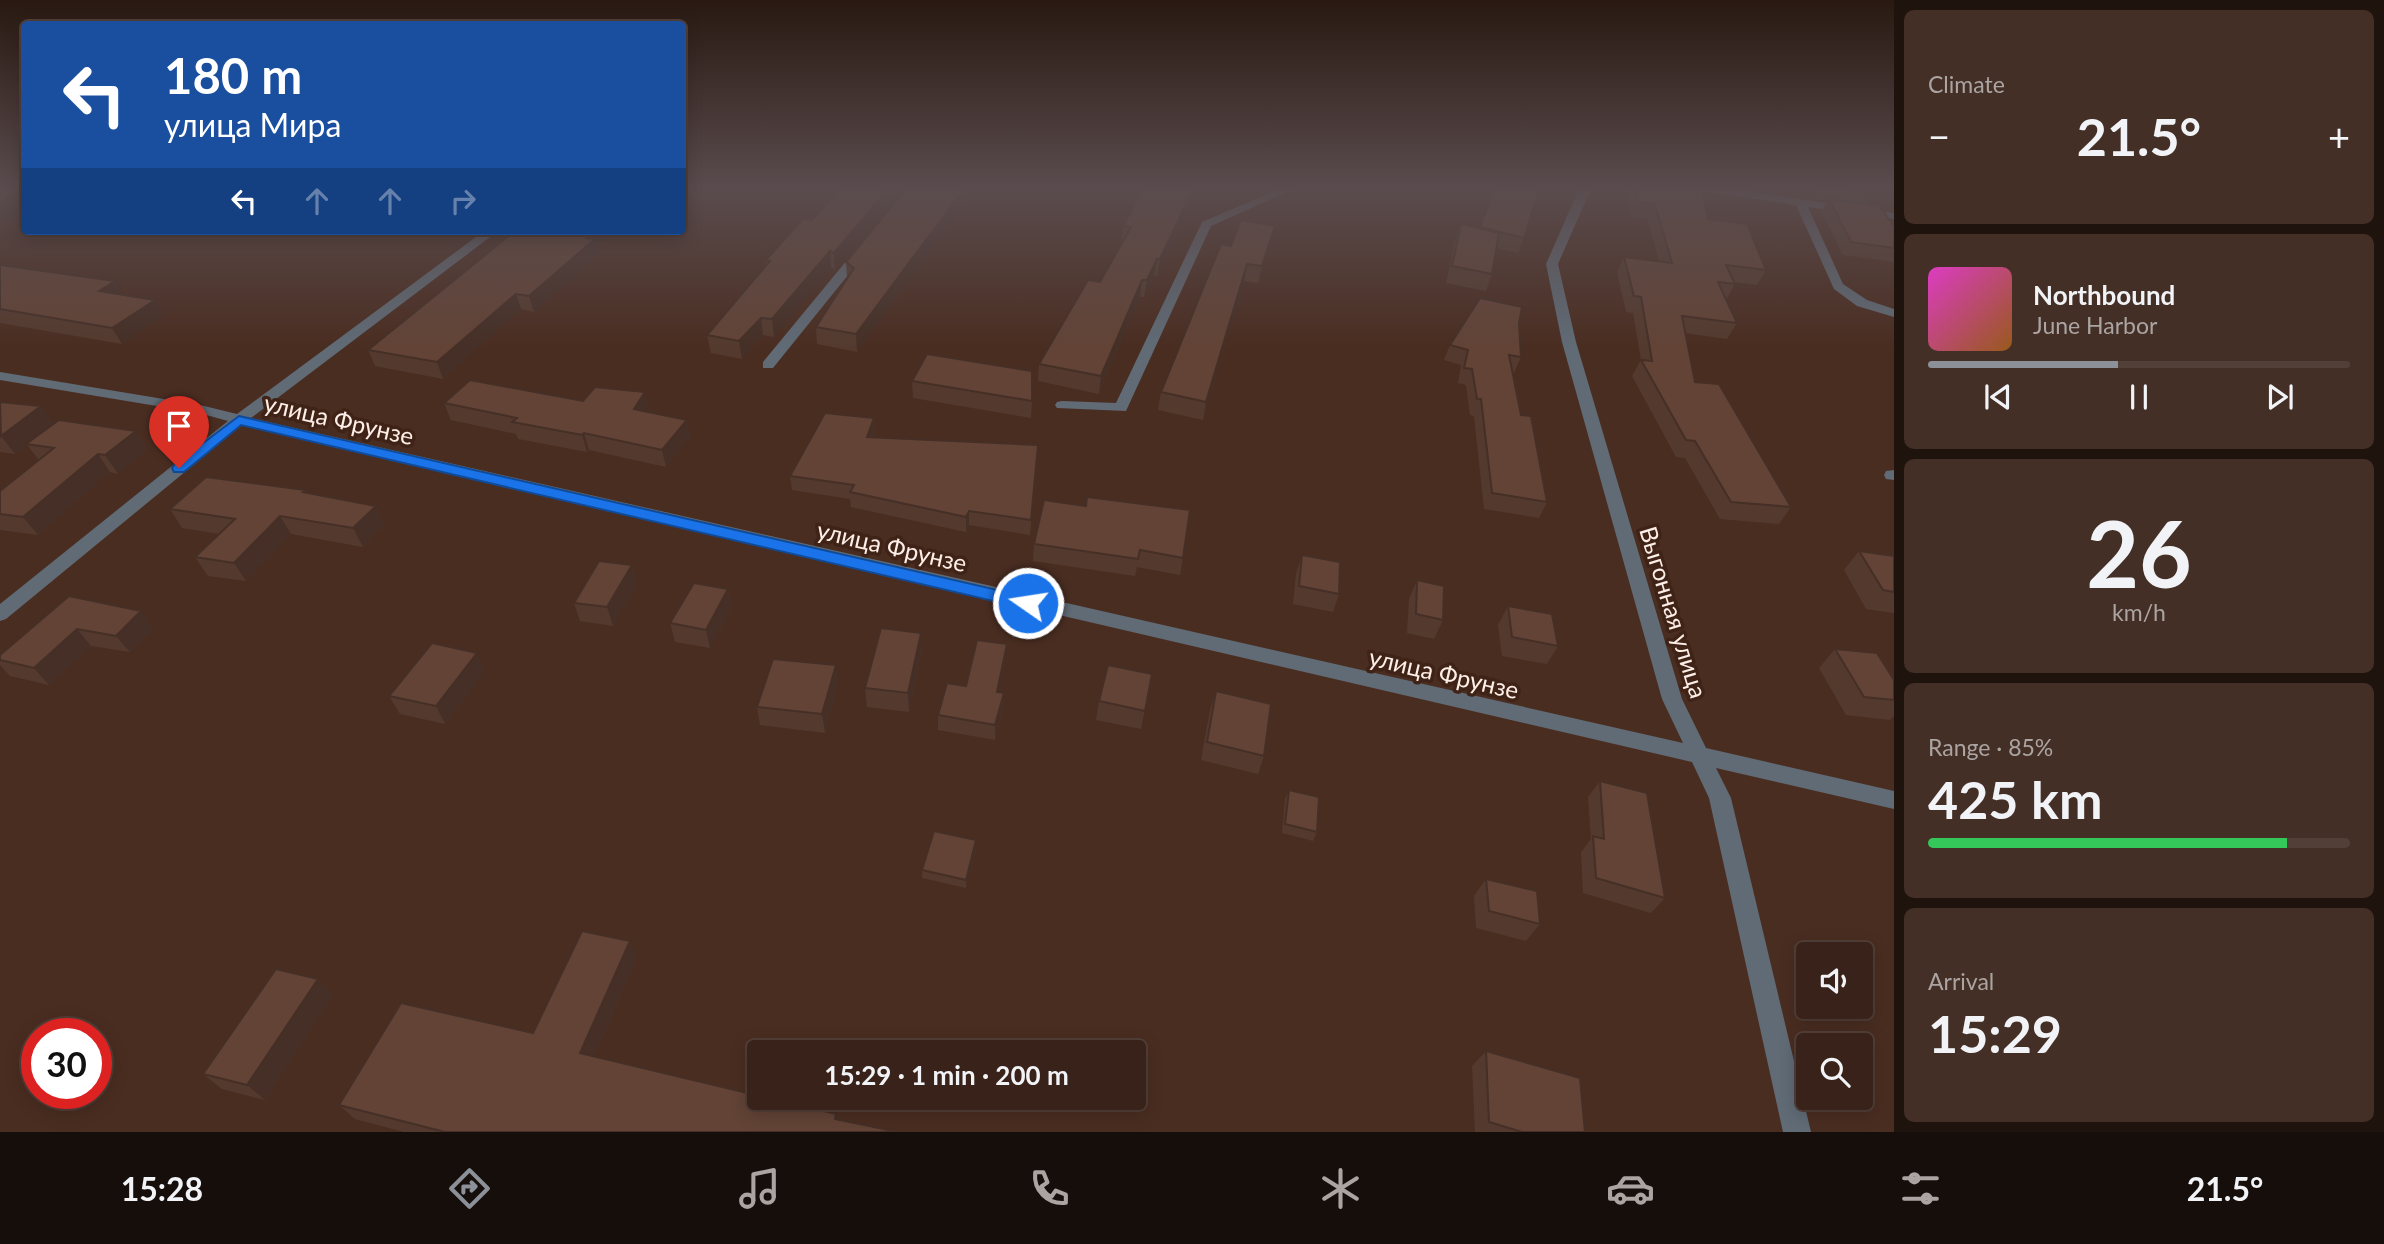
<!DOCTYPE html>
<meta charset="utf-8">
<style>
:root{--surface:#382219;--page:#432f26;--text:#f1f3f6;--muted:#aba4a2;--line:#523f38;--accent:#8c9099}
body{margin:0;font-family:Lato,sans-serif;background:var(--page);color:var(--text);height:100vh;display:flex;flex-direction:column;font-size:26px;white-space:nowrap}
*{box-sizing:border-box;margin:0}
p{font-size:23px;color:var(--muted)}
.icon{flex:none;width:38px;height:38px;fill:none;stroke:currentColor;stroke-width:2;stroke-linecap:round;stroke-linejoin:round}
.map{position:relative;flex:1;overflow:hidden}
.drawer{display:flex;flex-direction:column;gap:10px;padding:10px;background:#1f130e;width:490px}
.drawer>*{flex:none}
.banner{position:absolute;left:21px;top:21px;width:665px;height:214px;border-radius:7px;box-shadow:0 4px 18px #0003,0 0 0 2px var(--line);background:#1a4fa0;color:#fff;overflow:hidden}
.tools{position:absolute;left:1796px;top:942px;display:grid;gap:14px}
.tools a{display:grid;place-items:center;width:77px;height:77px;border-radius:7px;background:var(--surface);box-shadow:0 4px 18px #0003,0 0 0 2px var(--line);font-size:35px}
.speed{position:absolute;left:21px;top:1018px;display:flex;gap:14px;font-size:35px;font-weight:700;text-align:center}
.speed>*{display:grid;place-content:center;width:91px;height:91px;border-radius:50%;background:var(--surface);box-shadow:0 4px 18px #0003,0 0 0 2px var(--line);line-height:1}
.speed .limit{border:10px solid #d22;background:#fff;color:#111}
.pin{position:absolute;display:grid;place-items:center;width:60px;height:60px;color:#fff;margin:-72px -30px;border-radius:50% 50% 50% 0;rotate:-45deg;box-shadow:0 0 7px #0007}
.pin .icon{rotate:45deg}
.me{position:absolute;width:77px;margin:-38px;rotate:283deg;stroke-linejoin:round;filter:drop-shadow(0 0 5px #0008)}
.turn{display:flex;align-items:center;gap:24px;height:147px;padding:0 28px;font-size:32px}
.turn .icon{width:91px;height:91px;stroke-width:2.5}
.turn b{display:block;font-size:49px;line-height:60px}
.lanes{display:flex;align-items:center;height:66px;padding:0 28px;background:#0003;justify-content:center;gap:35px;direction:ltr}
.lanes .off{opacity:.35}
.big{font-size:52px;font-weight:700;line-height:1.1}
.drawer .tile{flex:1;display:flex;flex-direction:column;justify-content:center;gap:10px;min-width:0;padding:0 24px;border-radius:10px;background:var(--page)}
.drawer .dial{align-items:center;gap:0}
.dial b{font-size:91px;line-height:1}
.song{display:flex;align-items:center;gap:21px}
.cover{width:84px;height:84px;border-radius:10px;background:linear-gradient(135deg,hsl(310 70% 55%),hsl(30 70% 35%))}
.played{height:7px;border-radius:4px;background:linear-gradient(90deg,var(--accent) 45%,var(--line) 45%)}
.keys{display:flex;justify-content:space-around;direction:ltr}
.heat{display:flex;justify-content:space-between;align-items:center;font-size:38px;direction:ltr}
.charge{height:10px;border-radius:5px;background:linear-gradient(90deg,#34c759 85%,var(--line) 0)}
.trip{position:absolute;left:747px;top:1040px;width:399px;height:70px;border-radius:7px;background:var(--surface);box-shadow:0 4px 18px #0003,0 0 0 2px var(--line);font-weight:700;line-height:70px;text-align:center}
.menu{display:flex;height:112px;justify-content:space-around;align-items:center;background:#160e0a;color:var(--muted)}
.menu .icon{width:49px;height:49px}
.menu .on{color:var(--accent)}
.menu b{font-size:32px;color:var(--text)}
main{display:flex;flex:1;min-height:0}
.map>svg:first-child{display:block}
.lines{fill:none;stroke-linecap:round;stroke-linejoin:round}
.street{fill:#606b76;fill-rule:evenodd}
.wall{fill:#543a2e}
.shaded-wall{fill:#452f26}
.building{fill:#624336;stroke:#452f26;stroke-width:2}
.route{fill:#1a73e8;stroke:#114b97;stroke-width:2}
.labels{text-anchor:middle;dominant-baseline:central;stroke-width:7;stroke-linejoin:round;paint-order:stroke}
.street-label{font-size:24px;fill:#feeee8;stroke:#3f2317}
</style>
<main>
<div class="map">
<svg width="1894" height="1132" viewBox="0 0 1894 1132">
<rect width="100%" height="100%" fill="#4a2d21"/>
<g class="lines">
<!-- street -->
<path class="street" d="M 1279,189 L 1294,189 L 1211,226 L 1126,411 L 1057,408 L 1055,405 L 1057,402 L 1062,401 L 1116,403 L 1202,222 Z
M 1579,189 L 1591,189 L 1558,264 L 1576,342 L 1682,699 L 1706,748 L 1894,791 L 1894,809 L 1716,768 L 1731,798 L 1811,1132 L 1783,1132 L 1709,798 L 1692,762 L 242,425 L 6,619 L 0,621 L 0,604 L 228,421 L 199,413 L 0,380 L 0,372 L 200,405 L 237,414 L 484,231 L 498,231 L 251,418 L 1683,743 L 1662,699 L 1562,342 L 1546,264 Z
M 1704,189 L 1732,189 L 1894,213 L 1894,219 L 1808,207 L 1843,284 L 1867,300 L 1894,309 L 1894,317 L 1857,306 L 1834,289 L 1796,205 L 1709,192 Z
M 861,247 L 867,251 L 865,254 L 773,368 L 763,368 L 763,362 L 857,248 Z
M 1894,470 L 1894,480 L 1886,479 L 1884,475 L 1886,471 Z"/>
</g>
<!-- wall -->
<path class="wall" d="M 839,189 L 902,189 L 835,270 L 831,267 L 774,337 L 763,335 L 742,359 L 711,353 L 707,335 L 766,266 L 765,261 L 812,220 Z
M 906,189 L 975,189 L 857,352 L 817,344 L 816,327 L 847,278 L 846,262 Z
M 1143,189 L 1194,189 L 1192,201 L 1157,276 L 1154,276 L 1144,297 L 1140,297 L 1099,394 L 1038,381 L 1039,364 L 1100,282 L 1123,243 L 1121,242 L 1123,226 Z
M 1494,189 L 1524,238 L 1518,253 L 1497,248 L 1492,274 L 1486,291 L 1446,283 L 1455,241 L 1461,224 L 1479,228 Z
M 1627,189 L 1702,189 L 1708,219 L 1766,270 L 1757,285 L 1734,282 L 1735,284 L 1726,300 L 1737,323 L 1727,339 L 1685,333 L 1695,382 L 1791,507 L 1779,524 L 1720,519 L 1685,458 L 1676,457 L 1632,376 L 1641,360 L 1633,313 L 1626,312 L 1617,272 L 1624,257 L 1659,262 L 1648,220 L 1630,217 Z
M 1810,189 L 1870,189 L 1872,193 L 1865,204 L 1894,227 L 1894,262 L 1843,255 L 1821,211 L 1828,201 L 1815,199 Z
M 515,231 L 618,231 L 597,248 L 599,254 L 534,312 L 521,309 L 443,379 L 375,366 L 368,350 Z
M 1272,242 L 1258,283 L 1244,281 L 1203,420 L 1158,410 L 1161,392 L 1231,246 Z
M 0,265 L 115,281 L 123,295 L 155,300 L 164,315 L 122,344 L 0,323 Z
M 1519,323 L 1521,357 L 1514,373 L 1512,373 L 1521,415 L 1547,502 L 1539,518 L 1484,509 L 1474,416 L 1470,415 L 1466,385 L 1458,383 L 1461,365 L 1444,360 L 1450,345 Z
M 912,381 L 1032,401 L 1031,418 L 913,398 Z
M 645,392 L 649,409 L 647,411 L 691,437 L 666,467 L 589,450 L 587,452 L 518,439 L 516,434 L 451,420 L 444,403 L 583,401 Z
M 0,402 L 41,406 L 54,424 L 136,431 L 148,449 L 118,474 L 110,472 L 38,535 L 0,530 L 0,491 L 39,460 L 27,445 L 15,454 L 0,452 Z
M 874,418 L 875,432 L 873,438 L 1038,445 L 1030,535 L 969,525 L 966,532 L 851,507 L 850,499 L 792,490 L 790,476 Z
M 305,490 L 306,492 L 376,506 L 385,524 L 363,547 L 291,534 L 246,581 L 208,576 L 195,557 L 220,534 L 182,528 L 170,509 Z
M 1044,500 L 1183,558 L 1180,575 L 1137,567 L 1135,576 L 1033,561 L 1034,544 Z
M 1859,551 L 1894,556 L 1894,613 L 1866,609 L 1844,570 Z
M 1302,555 L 1339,594 L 1333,612 L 1293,604 L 1296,574 Z
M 632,565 L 637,584 L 613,626 L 580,621 L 574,603 Z
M 1417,580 L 1443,620 L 1434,639 L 1407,633 L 1409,599 Z
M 728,589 L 732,608 L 710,648 L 675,642 L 670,623 Z
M 69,596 L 154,628 L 130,652 L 91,646 L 49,685 L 10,676 L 0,665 L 0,655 Z
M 1508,606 L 1558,646 L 1547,664 L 1502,656 L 1498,625 Z
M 1835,649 L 1894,680 L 1894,716 L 1890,720 L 1846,715 L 1819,668 Z
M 922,651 L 909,712 L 867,707 L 865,688 Z
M 1006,659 L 999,692 L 1004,693 L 1003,708 L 995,740 L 938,730 L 938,715 L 966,686 Z
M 485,671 L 445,724 L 400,714 L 389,696 Z
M 1152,674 L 1141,729 L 1096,720 L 1099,701 Z
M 838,684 L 825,733 L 760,725 L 757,707 Z
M 1216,691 L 1264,756 L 1258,774 L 1201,760 L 1210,710 Z
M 1600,781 L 1665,898 L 1651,913 L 1583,893 L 1581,852 L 1591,839 L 1588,797 Z
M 1289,790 L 1317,832 L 1313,841 L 1282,833 L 1285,799 Z
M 976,849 L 966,888 L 922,878 L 922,870 Z
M 1486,879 L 1540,924 L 1526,941 L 1476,928 L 1474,896 Z
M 637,958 L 594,1057 L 838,1120 L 898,1132 L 404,1132 L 355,1119 L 339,1105 L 533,1033 Z
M 318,979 L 333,995 L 265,1100 L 222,1089 L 203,1074 Z
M 1486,1051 L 1585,1132 L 1475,1132 L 1472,1066 Z"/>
<!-- shaded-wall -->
<path class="shaded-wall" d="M 23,189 L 24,189 L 24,209 L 0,224 L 0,202 Z
M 888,189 L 902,189 L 835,270 L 834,253 Z
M 964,189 L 975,189 L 857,352 L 856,334 Z
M 1193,189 L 1194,189 L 1192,201 L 1157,276 L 1160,259 Z
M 1275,226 L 1272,242 L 1258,283 L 1262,266 Z
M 596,231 L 618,231 L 597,248 L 599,254 L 534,312 L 529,296 L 587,238 Z
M 830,251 L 831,267 L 774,337 L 772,319 Z
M 1157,259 L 1154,276 L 1144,297 L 1147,280 Z
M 1247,264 L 1244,281 L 1203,420 L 1206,402 Z
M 1142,280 L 1140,297 L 1099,394 L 1101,376 Z
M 115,281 L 125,297 L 99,291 Z
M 516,294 L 521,309 L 443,379 L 437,362 Z
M 155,300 L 164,315 L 122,344 L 112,328 Z
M 761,318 L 763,335 L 742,359 L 739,341 Z
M 645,392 L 649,409 L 638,425 L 634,409 Z
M 41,406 L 54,424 L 15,454 L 1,436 Z
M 874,418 L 875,432 L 868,452 L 867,437 Z
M 687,420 L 691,437 L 666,467 L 662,450 Z
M 136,431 L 148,449 L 118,474 L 105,455 Z
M 584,433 L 589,450 L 587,452 L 582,435 Z
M 98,454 L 110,472 L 38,535 L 23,517 Z
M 376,506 L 385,524 L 363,547 L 353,528 Z
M 969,511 L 969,525 L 966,532 L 966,517 Z
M 280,516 L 291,534 L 246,581 L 234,563 Z
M 632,565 L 637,584 L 613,626 L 607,607 Z
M 728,589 L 732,608 L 710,648 L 706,630 Z
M 141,611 L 154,628 L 130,652 L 116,636 Z
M 77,629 L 91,646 L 49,685 L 34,668 Z
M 921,633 L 922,651 L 909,712 L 908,693 Z
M 1007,644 L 1006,659 L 996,707 L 997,692 Z
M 477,653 L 485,671 L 445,724 L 436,706 Z
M 836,665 L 838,684 L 825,733 L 822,714 Z
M 1004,693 L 1003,708 L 995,740 L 995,725 Z
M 976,840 L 976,849 L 966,888 L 966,880 Z
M 630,941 L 637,958 L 589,1068 L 580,1053 Z
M 318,979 L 333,995 L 265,1100 L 247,1085 Z"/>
<!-- building -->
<path class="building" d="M 0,189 L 23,189 L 0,202 Z
M 839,189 L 888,189 L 834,253 L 830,251 L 772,319 L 761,318 L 739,341 L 707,335 L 770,261 L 765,261 L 803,219 L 812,220 Z
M 906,189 L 964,189 L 856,334 L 816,327 L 854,268 L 846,262 Z
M 1143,189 L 1193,189 L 1160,259 L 1157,259 L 1147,280 L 1142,280 L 1101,376 L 1039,364 L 1088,280 L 1100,282 L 1131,227 L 1123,226 Z
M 1494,189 L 1539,189 L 1524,238 L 1480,227 Z
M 1636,189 L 1702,189 L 1708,219 L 1747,224 L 1766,270 L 1726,265 L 1735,284 L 1718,282 L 1737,323 L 1682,316 L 1695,382 L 1719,384 L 1791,507 L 1731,502 L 1695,441 L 1686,440 L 1641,360 L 1652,361 L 1641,297 L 1634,296 L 1624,257 L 1672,263 L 1655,205 L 1637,202 Z
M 1848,189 L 1870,189 L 1872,193 Z
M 1829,199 L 1880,206 L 1894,227 L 1894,248 L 1851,242 Z
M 1241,220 L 1275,226 L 1262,266 L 1247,264 L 1206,402 L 1161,392 L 1221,244 L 1231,246 Z
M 1461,224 L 1499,233 L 1492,274 L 1452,266 Z
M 515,231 L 596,231 L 587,238 L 595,239 L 529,296 L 516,294 L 437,362 L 368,350 Z
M 0,265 L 115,281 L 99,291 L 155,300 L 112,328 L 0,309 Z
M 1480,298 L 1522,307 L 1519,323 L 1521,357 L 1509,355 L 1521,415 L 1531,416 L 1547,502 L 1492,493 L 1481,399 L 1477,399 L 1472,369 L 1464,368 L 1468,350 L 1450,345 Z
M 927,354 L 1032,371 L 1032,401 L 912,381 Z
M 470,380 L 583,401 L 595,387 L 645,392 L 634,409 L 687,420 L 662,450 L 584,433 L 582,435 L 512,422 L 517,418 L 444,403 Z
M 0,402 L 41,406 L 1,436 Z
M 825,413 L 874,418 L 867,437 L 1038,445 L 1031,520 L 969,511 L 966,517 L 850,492 L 854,485 L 790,476 Z
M 59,420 L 136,431 L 105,455 L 98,454 L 23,517 L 0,514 L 0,491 L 54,448 L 26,444 Z
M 206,477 L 305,490 L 303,492 L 376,506 L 353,528 L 280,516 L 234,563 L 195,557 L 235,519 L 170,509 Z
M 1087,497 L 1190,510 L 1183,558 L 1140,550 L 1138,559 L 1034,544 L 1044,500 L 1086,506 Z
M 1859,551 L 1894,556 L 1894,592 L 1883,590 Z
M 1302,555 L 1340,562 L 1339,594 L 1299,586 Z
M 599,561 L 632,565 L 607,607 L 574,603 Z
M 1417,580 L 1444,586 L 1443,620 L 1416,614 Z
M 694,583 L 728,589 L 706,630 L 670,623 Z
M 69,596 L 141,611 L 116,636 L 77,629 L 34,668 L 0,660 L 0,655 Z
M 1508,606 L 1552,614 L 1558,646 L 1512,637 Z
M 881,628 L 921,633 L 908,693 L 865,688 Z
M 977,640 L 1007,644 L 997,692 L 1004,693 L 995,725 L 938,715 L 947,683 L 966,686 Z
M 432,643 L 477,653 L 436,706 L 389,696 Z
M 1835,649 L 1877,653 L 1894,680 L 1894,700 L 1864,697 Z
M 773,659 L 836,665 L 822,714 L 757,707 Z
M 1108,665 L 1152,674 L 1145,711 L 1099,701 Z
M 1216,691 L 1271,704 L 1264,756 L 1207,742 Z
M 1600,781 L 1647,793 L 1665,898 L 1596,878 L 1593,836 L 1604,839 Z
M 1289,790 L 1319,797 L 1317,832 L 1285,824 Z
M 934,831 L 976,840 L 966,880 L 922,870 Z
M 1486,879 L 1537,891 L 1540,924 L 1489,911 Z
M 582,931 L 630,941 L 580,1053 L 760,1096 L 760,1097 L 765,1097 L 836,1114 L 835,1119 L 898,1132 L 445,1132 L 339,1105 L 401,1003 L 533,1033 Z
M 276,969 L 318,979 L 247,1085 L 203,1074 Z
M 1486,1051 L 1580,1078 L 1585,1132 L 1522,1132 L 1489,1122 Z"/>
<!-- sky -->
<linearGradient id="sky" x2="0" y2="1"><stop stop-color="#291912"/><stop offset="0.54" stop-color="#5a4c4e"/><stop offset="1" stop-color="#5a4c4e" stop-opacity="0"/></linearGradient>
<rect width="1894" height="348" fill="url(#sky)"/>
<!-- route -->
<path class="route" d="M 239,416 L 1028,597 L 1036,603 L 1028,609 L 241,425 L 184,472 L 174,472 L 172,468 L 174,465 Z"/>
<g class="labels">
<!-- street labels -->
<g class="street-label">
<text transform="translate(339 419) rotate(13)">улица Фрунзе</text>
<text transform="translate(892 546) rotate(13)">улица Фрунзе</text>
<text transform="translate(1674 612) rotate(73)">Выгонная улица</text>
<text transform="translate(1444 673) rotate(13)">улица Фрунзе</text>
</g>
</g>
</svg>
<div class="tools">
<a><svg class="icon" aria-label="sound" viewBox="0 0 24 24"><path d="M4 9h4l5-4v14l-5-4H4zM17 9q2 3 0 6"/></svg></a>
<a><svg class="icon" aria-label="search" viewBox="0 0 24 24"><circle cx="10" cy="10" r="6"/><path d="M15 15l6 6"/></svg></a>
</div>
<div class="speed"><div class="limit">30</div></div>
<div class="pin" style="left:179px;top:468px;background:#d93025"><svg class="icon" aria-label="arrive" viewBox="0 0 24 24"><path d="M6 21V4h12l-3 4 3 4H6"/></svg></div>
<svg class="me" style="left:1028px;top:603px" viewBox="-20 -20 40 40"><circle r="17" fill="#1a73e8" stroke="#fff" stroke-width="3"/><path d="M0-11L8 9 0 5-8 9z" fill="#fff"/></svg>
<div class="trip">15:29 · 1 min · 200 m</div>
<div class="banner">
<div class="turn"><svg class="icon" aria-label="left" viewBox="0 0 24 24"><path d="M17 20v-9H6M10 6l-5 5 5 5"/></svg><div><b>180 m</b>улица Мира</div></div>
<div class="lanes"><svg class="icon" aria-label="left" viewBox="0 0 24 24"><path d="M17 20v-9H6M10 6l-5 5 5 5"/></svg><svg class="icon off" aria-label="ahead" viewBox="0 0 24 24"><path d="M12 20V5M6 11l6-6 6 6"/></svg><svg class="icon off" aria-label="ahead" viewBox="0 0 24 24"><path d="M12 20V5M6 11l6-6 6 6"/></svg><svg class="icon off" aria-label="right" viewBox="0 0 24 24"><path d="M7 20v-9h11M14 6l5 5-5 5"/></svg></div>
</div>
</div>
<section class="drawer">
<div class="tile"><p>Climate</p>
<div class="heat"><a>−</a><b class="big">21.5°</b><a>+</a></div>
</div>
<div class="tile">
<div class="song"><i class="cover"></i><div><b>Northbound</b><p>June Harbor</p></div></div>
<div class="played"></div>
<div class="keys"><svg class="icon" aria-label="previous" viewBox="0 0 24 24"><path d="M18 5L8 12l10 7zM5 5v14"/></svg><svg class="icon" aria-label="pause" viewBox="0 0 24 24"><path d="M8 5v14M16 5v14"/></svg><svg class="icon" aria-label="next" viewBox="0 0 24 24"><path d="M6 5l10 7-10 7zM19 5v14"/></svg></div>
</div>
<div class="tile dial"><b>26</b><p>km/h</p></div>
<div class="tile"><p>Range · 85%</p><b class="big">425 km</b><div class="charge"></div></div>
<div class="tile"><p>Arrival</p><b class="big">15:29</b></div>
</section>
</main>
<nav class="menu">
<b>15:28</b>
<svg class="icon on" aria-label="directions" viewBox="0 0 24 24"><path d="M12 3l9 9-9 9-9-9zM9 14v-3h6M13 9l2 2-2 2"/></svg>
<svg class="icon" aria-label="music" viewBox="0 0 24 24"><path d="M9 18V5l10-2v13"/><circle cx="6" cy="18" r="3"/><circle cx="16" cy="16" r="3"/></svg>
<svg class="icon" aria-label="phone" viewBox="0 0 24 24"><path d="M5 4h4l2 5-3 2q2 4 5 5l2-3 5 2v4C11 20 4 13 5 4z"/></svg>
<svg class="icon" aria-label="climate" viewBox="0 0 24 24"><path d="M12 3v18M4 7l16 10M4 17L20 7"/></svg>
<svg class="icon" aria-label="car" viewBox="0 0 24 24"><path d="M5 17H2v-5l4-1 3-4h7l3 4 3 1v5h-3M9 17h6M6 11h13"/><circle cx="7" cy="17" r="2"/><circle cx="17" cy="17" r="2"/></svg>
<svg class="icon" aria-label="filters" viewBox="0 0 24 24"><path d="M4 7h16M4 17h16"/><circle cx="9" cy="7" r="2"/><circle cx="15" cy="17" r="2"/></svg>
<b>21.5°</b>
</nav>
